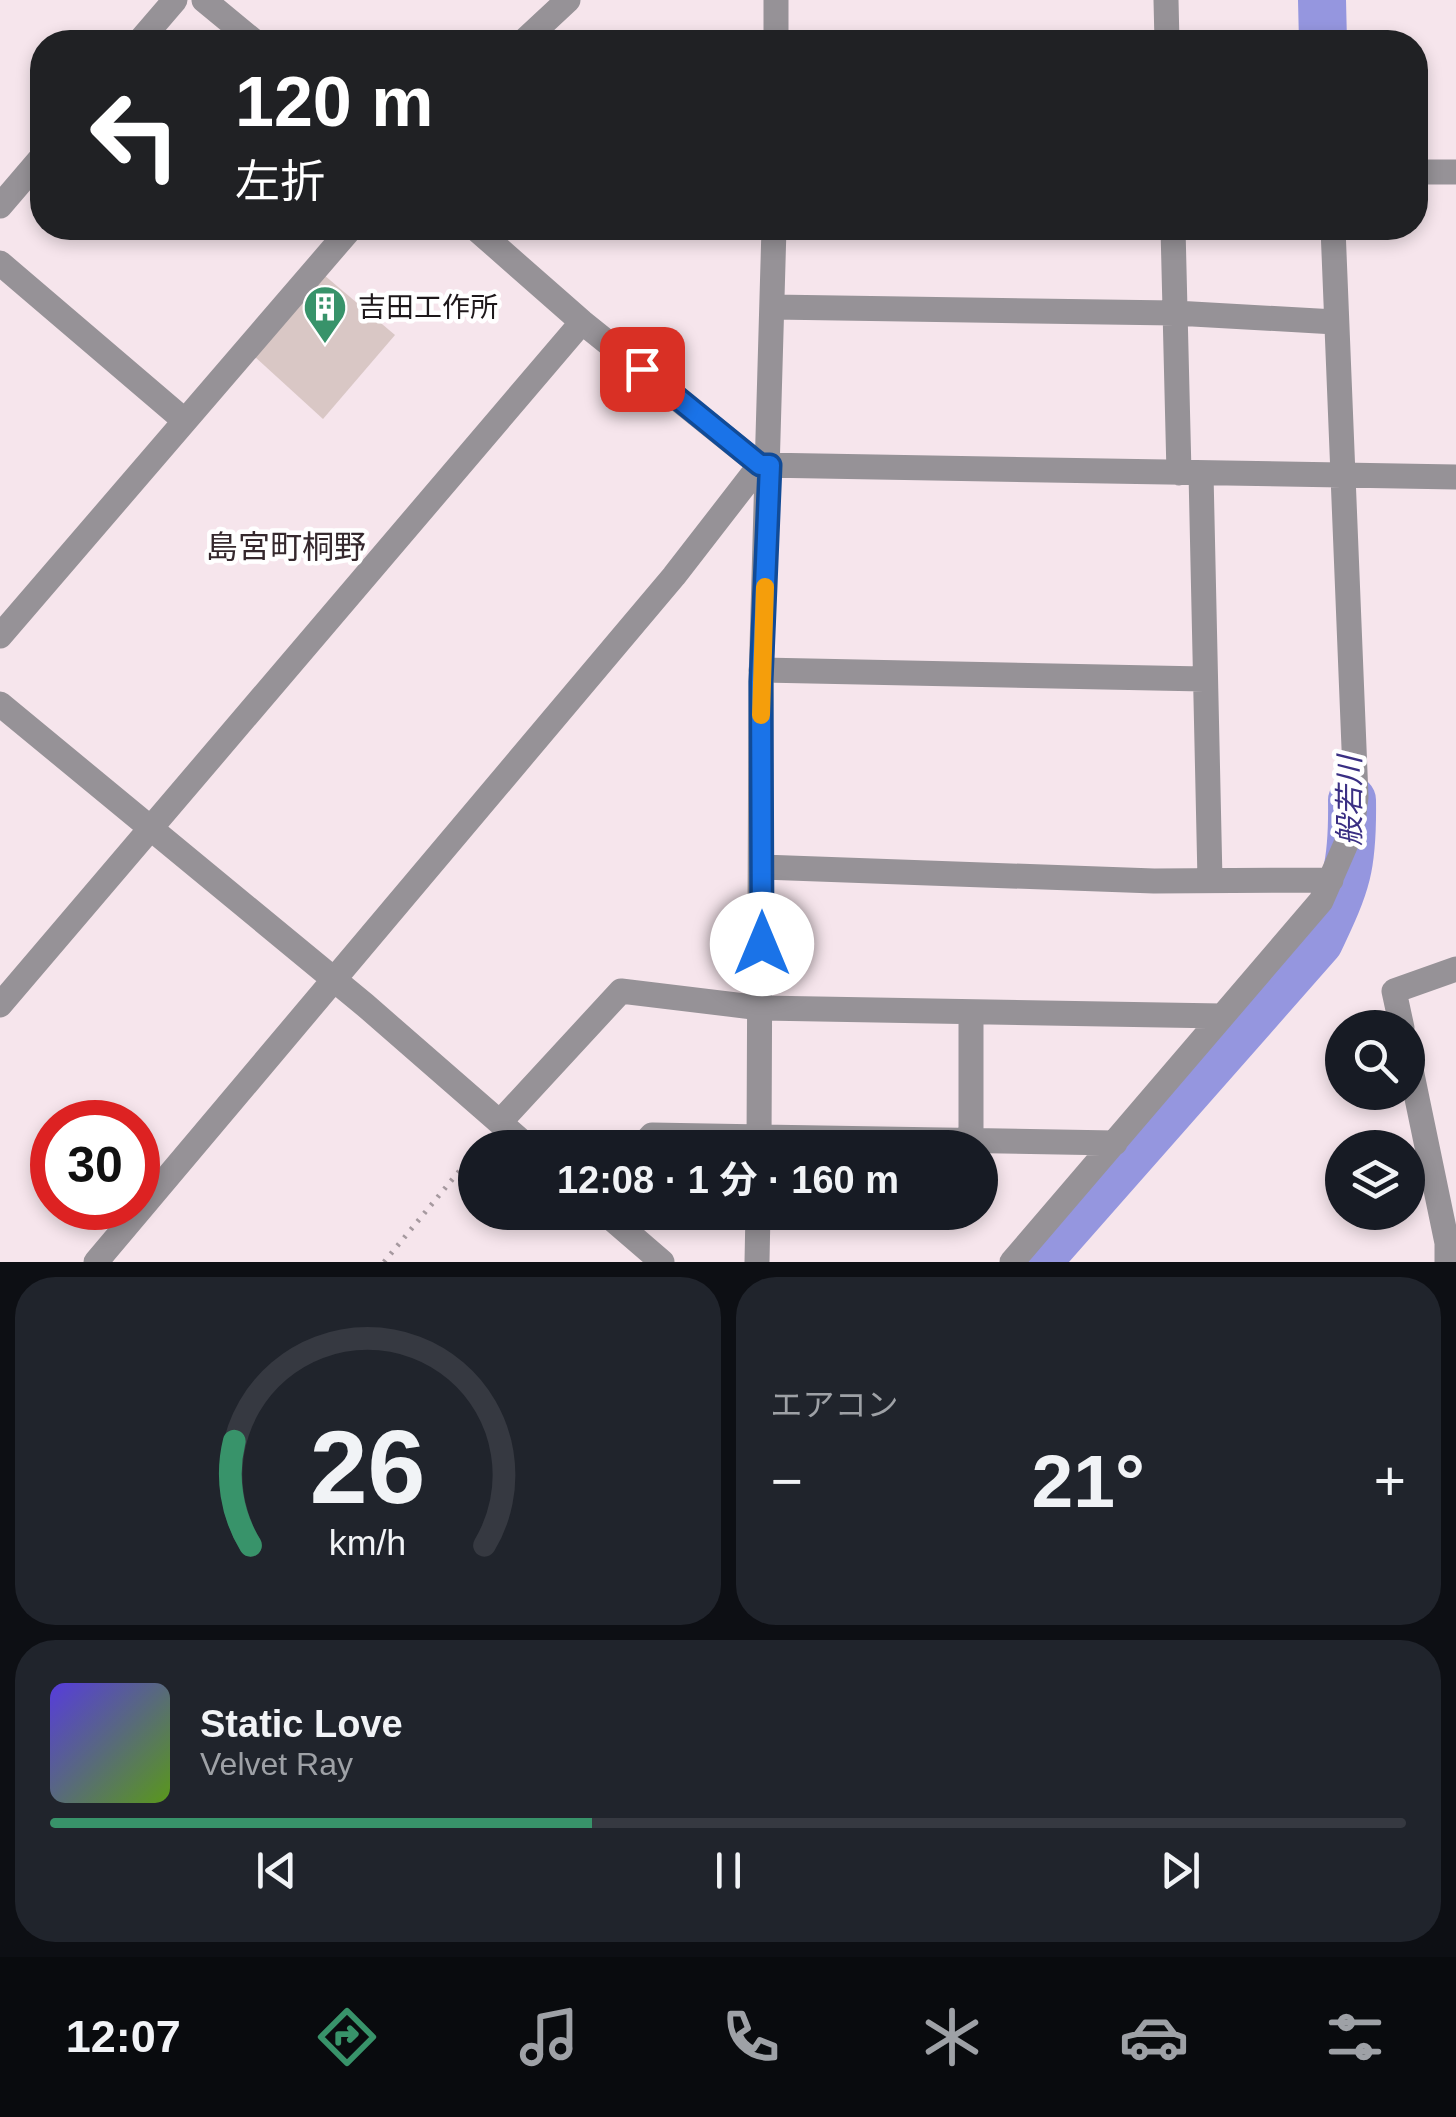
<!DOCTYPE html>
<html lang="ja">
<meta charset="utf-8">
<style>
:root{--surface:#171b24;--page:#20242c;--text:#f1f3f6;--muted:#9ea1a6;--line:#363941;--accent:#38936a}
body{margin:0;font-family:Arial,"Noto Sans JP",sans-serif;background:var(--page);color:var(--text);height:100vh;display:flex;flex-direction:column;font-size:38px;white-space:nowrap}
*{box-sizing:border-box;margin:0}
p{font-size:32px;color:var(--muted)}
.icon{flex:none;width:55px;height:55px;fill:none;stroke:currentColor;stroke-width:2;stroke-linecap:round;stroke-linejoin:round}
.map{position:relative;height:1262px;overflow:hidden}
.side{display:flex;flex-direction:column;gap:15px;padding:15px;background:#0d0f14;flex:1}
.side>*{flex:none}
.top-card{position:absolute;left:30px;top:30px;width:1398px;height:210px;border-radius:40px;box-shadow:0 5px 15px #0003;background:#202124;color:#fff;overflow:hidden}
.controls{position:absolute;left:1325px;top:1010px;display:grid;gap:20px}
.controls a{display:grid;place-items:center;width:100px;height:100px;border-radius:50%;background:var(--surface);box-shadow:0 5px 15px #0003;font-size:50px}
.speed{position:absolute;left:30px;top:1100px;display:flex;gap:20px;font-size:50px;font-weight:700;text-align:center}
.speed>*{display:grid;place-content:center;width:130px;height:130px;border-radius:50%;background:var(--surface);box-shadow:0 5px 15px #0003;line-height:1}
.speed .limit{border:15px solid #d22;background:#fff;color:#111}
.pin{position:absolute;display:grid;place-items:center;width:85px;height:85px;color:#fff;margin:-42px;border-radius:20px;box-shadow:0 5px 15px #0006}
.me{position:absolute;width:110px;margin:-55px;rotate:0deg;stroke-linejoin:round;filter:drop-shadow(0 0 8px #0008)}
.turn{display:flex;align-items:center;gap:35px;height:210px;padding:0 40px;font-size:45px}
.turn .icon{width:130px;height:130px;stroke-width:2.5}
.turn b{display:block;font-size:70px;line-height:85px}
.big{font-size:75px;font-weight:700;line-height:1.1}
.side .card{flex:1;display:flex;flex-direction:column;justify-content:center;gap:15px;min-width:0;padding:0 35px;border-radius:40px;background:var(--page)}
.side .dial{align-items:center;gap:0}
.dial svg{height:260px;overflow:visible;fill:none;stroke:var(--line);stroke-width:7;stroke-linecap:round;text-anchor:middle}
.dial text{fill:var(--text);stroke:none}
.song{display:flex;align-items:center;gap:30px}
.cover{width:120px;height:120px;border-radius:15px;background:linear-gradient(135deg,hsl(250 70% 55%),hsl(90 70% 35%))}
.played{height:10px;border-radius:5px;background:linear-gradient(90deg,var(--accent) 40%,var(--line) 40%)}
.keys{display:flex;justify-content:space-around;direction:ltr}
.heat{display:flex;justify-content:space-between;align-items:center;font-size:55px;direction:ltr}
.side .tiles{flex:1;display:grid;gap:15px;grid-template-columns:1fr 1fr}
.card:last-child{grid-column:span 2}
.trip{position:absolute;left:458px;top:1130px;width:540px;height:100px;border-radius:50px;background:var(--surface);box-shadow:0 5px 15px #0003;font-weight:700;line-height:100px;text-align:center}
.tabs{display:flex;height:160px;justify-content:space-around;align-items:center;background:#090b0e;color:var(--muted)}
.tabs .icon{width:70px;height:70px}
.tabs .selected{color:var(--accent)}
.tabs b{font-size:45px;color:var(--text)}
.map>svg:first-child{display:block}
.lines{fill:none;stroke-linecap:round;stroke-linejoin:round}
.river{stroke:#9596df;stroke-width:48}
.building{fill:#d9c7c5}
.path{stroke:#a6999f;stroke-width:5;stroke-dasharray:2.5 8;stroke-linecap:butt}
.minor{stroke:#969297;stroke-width:25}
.route-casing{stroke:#114b97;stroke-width:25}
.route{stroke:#1a73e8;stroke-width:18}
.slow{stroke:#f59e0b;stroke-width:18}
.labels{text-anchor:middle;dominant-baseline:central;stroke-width:9;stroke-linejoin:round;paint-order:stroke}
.poi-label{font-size:28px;fill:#1e181b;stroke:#fff;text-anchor:start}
.water-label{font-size:30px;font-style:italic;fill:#3a2f83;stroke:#fff}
.quarter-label{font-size:32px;fill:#35282d;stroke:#fff}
</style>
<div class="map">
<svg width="1456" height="1262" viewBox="0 0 1456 1262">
<rect width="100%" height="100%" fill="#f6e5ec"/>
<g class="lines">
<!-- river -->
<path class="river" d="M 1322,0 L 1323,42
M 1037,1262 L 1319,942 C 1347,883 1353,867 1352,800"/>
</g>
<!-- building -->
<path class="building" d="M 324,275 L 395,335 L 323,419 L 254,356 Z"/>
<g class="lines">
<!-- path -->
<path class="path" d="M 384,1262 L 475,1152"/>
<!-- minor -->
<path class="minor" d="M 204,0 L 255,42
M 1166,0 L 1167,42
M 139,42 L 175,0
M 523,42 L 568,0
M 776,42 L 776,0
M 1415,172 L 1456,172
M 0,206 L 42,157
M 475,228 L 582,322 L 760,465 L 1456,477
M 1173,228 L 1179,473
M 0,263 L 185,421
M 773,307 L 1175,313 L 1335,322
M 1201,473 L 1210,880
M 0,636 L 351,228
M 761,670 L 1204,679
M 0,704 L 365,1005 L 529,1148
M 762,867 L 1154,881 L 1331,880
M 0,1005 L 582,322
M 1402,1028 L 1394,991 L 1456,969
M 1408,1055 L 1447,1243 L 1447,1262
M 500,1122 L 621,991 L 761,1008 L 1222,1016
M 971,1141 L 971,1014
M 640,1148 L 652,1135 L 1115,1143
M 759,1148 L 761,681 L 774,228
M 604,1212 L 662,1262
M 96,1262 L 674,576 L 760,465
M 757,1262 L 758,1212
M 1012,1262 L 1321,901 L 1352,830 L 1356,797 L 1333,228"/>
</g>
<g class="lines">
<!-- route casing -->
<g class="route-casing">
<path id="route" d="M 642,369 L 760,465 L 770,465 L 761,682 L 762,944"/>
</g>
<!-- route -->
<use href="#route" class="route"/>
<!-- slow -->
<path class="slow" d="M 761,715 L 765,587"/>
</g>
<!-- icons -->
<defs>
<g id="building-pin" transform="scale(2.25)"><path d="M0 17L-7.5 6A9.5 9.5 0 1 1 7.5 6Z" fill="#38936a" stroke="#fff"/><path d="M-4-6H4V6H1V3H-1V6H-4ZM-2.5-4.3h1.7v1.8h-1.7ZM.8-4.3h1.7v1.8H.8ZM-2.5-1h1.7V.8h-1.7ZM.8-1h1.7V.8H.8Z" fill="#fff"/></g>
</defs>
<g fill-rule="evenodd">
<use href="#building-pin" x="325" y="307"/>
</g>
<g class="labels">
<!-- poi labels -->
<g class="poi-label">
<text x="358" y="307">吉田工作所</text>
</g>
<!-- water labels -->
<g class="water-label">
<text transform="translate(1349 801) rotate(-90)">般若川</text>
</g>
<!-- quarter labels -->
<g class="quarter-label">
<text x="286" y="547">島宮町桐野</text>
</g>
</g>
</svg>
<div class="controls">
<a><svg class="icon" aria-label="search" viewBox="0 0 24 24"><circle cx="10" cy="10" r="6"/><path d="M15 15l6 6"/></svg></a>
<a><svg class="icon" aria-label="layers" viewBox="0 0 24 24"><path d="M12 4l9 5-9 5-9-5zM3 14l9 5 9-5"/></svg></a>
</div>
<div class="speed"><div class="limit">30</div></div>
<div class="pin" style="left:642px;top:369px;background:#d93025"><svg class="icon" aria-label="arrive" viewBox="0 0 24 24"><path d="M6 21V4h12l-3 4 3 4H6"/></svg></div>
<svg class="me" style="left:762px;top:944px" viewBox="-20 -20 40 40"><circle r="19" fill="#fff"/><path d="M0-13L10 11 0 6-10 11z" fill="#1a73e8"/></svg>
<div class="trip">12:08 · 1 分 · 160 m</div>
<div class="top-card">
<div class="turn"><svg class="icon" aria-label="left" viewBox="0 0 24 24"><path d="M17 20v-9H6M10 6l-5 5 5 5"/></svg><div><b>120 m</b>左折</div></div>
</div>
</div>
<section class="side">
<div class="tiles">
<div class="card dial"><svg viewBox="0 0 100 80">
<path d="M14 69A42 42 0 1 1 86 69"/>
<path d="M14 69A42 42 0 0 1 9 37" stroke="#38936a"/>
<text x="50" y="56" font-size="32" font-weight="700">26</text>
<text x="50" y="72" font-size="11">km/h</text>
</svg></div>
<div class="card"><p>エアコン</p>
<div class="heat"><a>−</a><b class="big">21°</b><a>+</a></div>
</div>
<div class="card">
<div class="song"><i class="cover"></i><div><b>Static Love</b><p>Velvet Ray</p></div></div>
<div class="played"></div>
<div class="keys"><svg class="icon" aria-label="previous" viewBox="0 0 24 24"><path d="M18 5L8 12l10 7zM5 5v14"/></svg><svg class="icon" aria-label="pause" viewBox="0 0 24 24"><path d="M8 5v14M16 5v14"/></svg><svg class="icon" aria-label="next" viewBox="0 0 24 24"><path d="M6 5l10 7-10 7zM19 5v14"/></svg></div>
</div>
</div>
</section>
<nav class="tabs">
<b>12:07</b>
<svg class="icon selected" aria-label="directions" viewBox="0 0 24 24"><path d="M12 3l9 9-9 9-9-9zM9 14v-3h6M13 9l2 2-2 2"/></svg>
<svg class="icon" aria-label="music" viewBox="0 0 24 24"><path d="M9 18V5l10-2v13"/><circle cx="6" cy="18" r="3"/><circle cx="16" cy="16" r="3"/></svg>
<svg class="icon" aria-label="phone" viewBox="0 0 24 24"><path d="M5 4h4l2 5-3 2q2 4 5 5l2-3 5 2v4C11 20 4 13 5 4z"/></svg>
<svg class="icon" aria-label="climate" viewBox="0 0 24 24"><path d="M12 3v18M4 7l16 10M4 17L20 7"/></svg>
<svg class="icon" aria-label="car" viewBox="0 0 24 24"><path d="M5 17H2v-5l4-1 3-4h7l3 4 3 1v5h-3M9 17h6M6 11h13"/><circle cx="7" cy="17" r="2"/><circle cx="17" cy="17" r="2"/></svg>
<svg class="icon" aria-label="filters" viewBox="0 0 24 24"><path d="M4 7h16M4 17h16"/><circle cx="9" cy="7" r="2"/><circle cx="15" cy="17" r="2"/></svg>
</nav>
